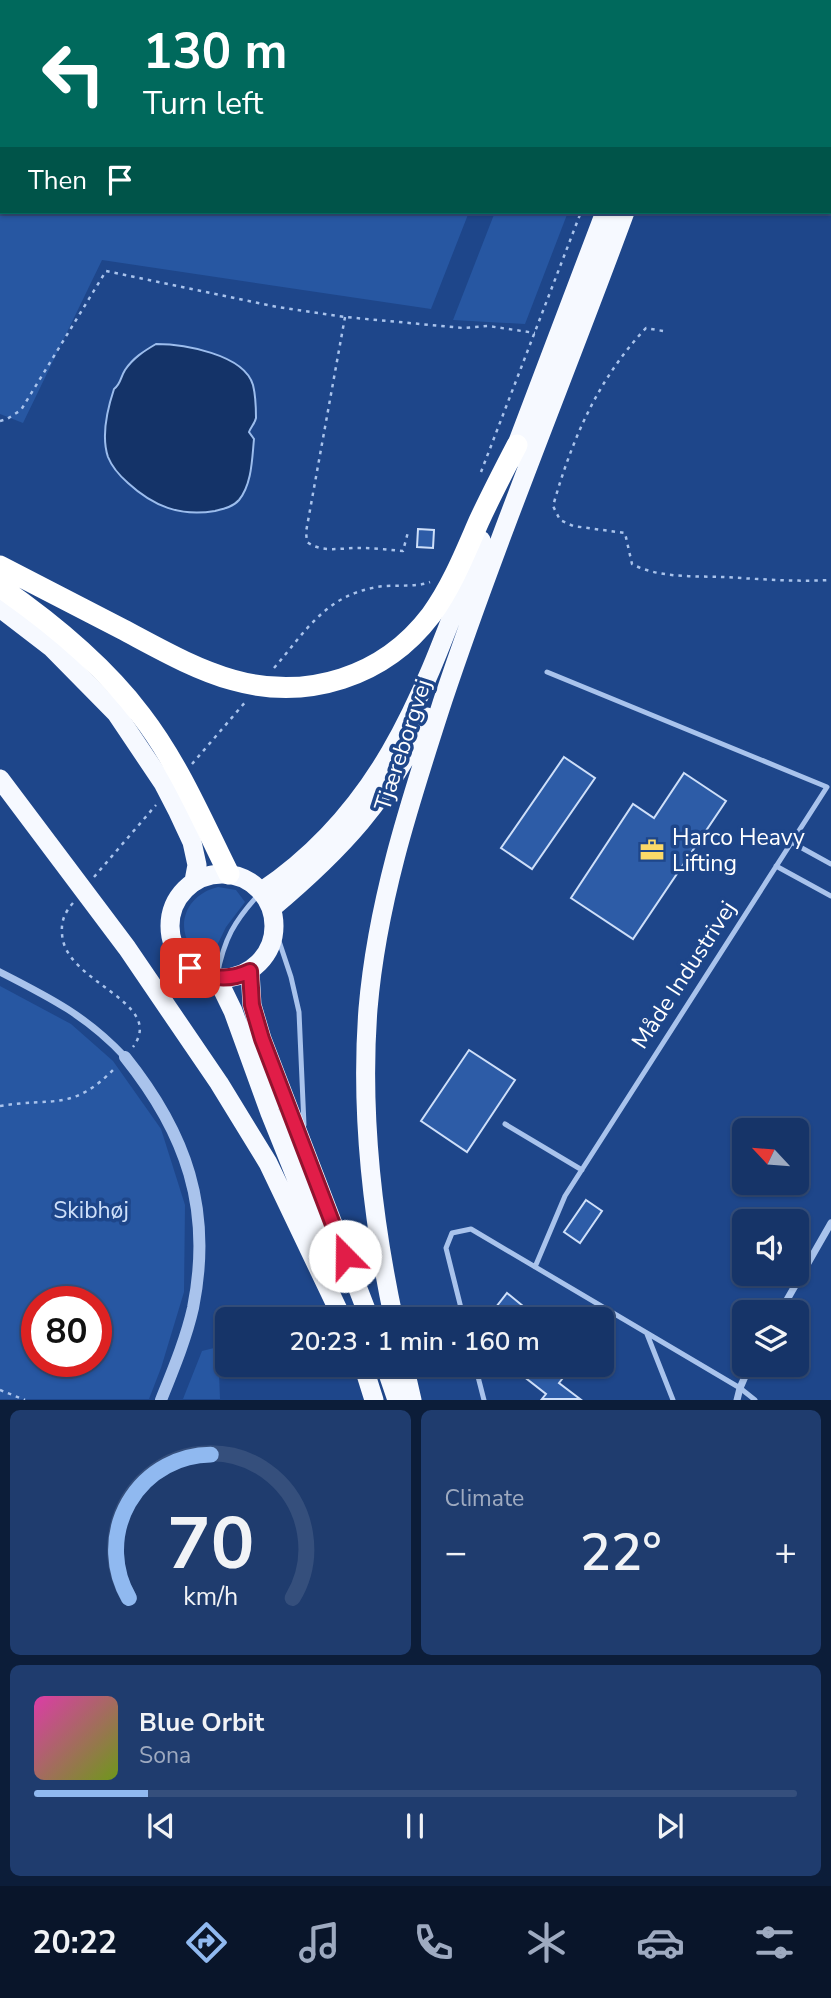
<!DOCTYPE html>
<meta charset="utf-8">
<style>
:root{--surface:#163468;--page:#1f3c6e;--text:#f1f3f6;--muted:#9eaac0;--line:#354f7c;--accent:#90b9f0}
body{margin:0;font-family:"Nunito Sans",sans-serif;background:var(--page);color:var(--text);height:100vh;display:flex;flex-direction:column;font-size:26px;white-space:nowrap}
*{box-sizing:border-box;margin:0}
p{font-size:23px;color:var(--muted)}
.icon{flex:none;width:38px;height:38px;fill:none;stroke:currentColor;stroke-width:2;stroke-linecap:round;stroke-linejoin:round}
.map{position:relative;height:1400px;overflow:hidden}
.drawer{display:flex;flex-direction:column;gap:10px;padding:10px;background:#0c1d39;flex:1}
.drawer>*{flex:none}
.hud{position:absolute;left:0px;top:0px;width:831px;height:214px;box-shadow:0 2px 5px #0004,0 0 0 2px var(--line);background:#00695c;color:#fff;overflow:hidden}
.needle{width:46px;rotate:296deg}
.fabs{position:absolute;left:732px;top:1118px;display:grid;gap:14px}
.fabs a{display:grid;place-items:center;width:77px;height:77px;border-radius:10px;background:var(--surface);box-shadow:0 2px 5px #0004,0 0 0 2px var(--line);font-size:35px}
.speed{position:absolute;left:21px;top:1286px;display:flex;gap:14px;font-size:35px;font-weight:700;text-align:center}
.speed>*{display:grid;place-content:center;width:91px;height:91px;border-radius:50%;background:var(--surface);box-shadow:0 2px 5px #0004,0 0 0 2px var(--line);line-height:1}
.speed .limit{border:10px solid #d22;background:#fff;color:#111}
.pin{position:absolute;display:grid;place-items:center;width:60px;height:60px;color:#fff;margin:-30px;border-radius:14px;box-shadow:0 4px 10px #0006}
.me{position:absolute;width:77px;margin:-38px;rotate:338deg;stroke-linejoin:round;filter:drop-shadow(0 0 5px #0008)}
.turn{display:flex;align-items:center;gap:24px;height:147px;padding:0 28px;font-size:32px}
.turn .icon{width:91px;height:91px;stroke-width:2.5}
.turn b{display:block;font-size:49px;line-height:60px}
.then{display:flex;align-items:center;height:66px;padding:0 28px;background:#0003;gap:14px;font-size:26px}
.big{font-size:52px;font-weight:600;line-height:1.1}
.drawer .widget{flex:1;display:flex;flex-direction:column;justify-content:center;gap:10px;min-width:0;padding:0 24px;border-radius:10px;background:var(--page)}
.drawer .dial{align-items:center;gap:0}
.dial svg{height:182px;overflow:visible;fill:none;stroke:var(--line);stroke-width:7;stroke-linecap:round;text-anchor:middle}
.dial text{fill:var(--text);stroke:none}
.song{display:flex;align-items:center;gap:21px}
.cover{width:84px;height:84px;border-radius:10px;background:linear-gradient(135deg,hsl(320 70% 55%),hsl(80 70% 35%))}
.played{height:7px;border-radius:4px;background:linear-gradient(90deg,var(--accent) 15%,var(--line) 15%)}
.keys{display:flex;justify-content:space-around;direction:ltr}
.heat{display:flex;justify-content:space-between;align-items:center;font-size:38px;direction:ltr}
.drawer .tiles{flex:1;display:grid;gap:10px;grid-template-columns:1fr 1fr}
.widget:last-child{grid-column:span 2}
.trip{position:absolute;left:215px;top:1307px;width:399px;height:70px;border-radius:10px;background:var(--surface);box-shadow:0 2px 5px #0004,0 0 0 2px var(--line);font-weight:600;line-height:70px;text-align:center}
.menu{display:flex;height:112px;justify-content:space-around;align-items:center;background:#09152a;color:var(--muted)}
.menu .icon{width:49px;height:49px}
.menu .current{color:var(--accent)}
.menu b{font-size:32px;color:var(--text)}
.map>svg:first-child{display:block}
.green{fill:#2757a2;fill-rule:evenodd}
.water{fill:#143368;stroke:#9cbded;stroke-width:2}
.building{fill:#2d5ca7;stroke:#cedff9;stroke-width:2}
.lines{fill:none;stroke-linecap:round;stroke-linejoin:round}
.path{stroke:#a9c3ec;stroke-width:2.5;stroke-dasharray:3.5 5;stroke-linecap:butt}
.service{stroke:#a9c3ec;stroke-width:5}
.minor{stroke:#a9c3ec;stroke-width:7}
.tertiary{stroke:#a9c3ec;stroke-width:12}
.trunk{stroke:#f6f9ff;stroke-width:19}
.motorway{stroke:#fff;stroke-width:21}
.route-casing{stroke:#92132f;stroke-width:18}
.route{stroke:#e11d48;stroke-width:12}
.labels{text-anchor:middle;dominant-baseline:central;stroke-width:7;stroke-linejoin:round;paint-order:stroke}
.street-label{font-size:23px;fill:#fff;stroke:#1e468a}
.poi-label{font-size:23px;fill:#fff;stroke:#1e468a;text-anchor:start}
.park-label{font-size:23px;fill:#cedff9;stroke:#1e468a}
</style>
<div class="map">
<svg width="831" height="1400" viewBox="0 0 831 1400">
<rect width="100%" height="100%" fill="#1e468a"/>
<!-- green -->
<path class="green" d="M 0,0 L 551,0 L 2,2 L 2,212 L 469,212 L 431,309 L 102,260 L 23,423 L 0,414 Z
M 495,212 L 568,212 L 525,324 L 453,320 Z
M 218,887 L 236,890 L 245,902 L 226,927 L 209,962 C 172,943 177,897 218,887 Z
M 0,986 L 71,1024 L 113,1061 L 161,1129 L 185,1205 L 184,1292 L 161,1368 L 149,1399 L 0,1399 ZM 96,1302 L 96,1362 L 37,1362 L 37,1302 Z
M 218,1347 L 220,1399 L 183,1399 L 202,1351 Z"/>
<!-- water -->
<path class="water" d="M 156,344 C 183,344 244,354 253,385 C 255,393 256,409 256,418 C 255,423 251,427 249,432 L 254,439 C 252,459 252,484 239,500 C 233,507 223,509 215,511 C 180,517 153,506 128,483 C 120,476 112,467 108,457 C 101,436 107,410 114,389 C 121,384 120,378 125,370 C 133,358 144,351 156,344 Z"/>
<!-- building -->
<path class="building" d="M 418,529 L 434,530 L 433,548 L 417,547 Z
M 564,757 L 595,778 L 532,869 L 501,848 Z
M 684,773 L 726,801 L 633,939 L 571,898 L 633,804 L 654,818 Z
M 469,1050 L 515,1080 L 467,1152 L 421,1121 Z
M 586,1200 L 602,1211 L 580,1243 L 564,1232 Z
M 507,1293 L 540,1320 L 486,1320 Z
M 509,1365 L 573,1365 L 559,1383 L 580,1399 L 542,1399 L 546,1394 Z"/>
<g class="lines">
<!-- path -->
<path class="path" d="M 660,2 L 661,0
M 345,317 L 306,532 L 307,542 C 323,554 344,547 363,548 C 376,548 390,550 403,551 L 408,532
M 663,331 L 646,328 C 598,379 572,439 553,506 L 560,520 L 573,526 L 625,533 L 632,564 C 658,578 693,576 723,577 C 759,579 795,582 831,580
M 0,421 L 7,419 L 21,410 L 106,271 L 277,307 L 345,317 L 463,328 L 488,326 L 535,333
M 481,472 L 581,212
M 274,668 C 306,631 325,596 377,587 C 393,584 415,588 430,582
M 192,764 L 247,700
M 94,877 L 156,805
M 73,903 C 65,912 61,921 62,933 C 63,983 167,1001 133,1047
M 0,1106 C 54,1097 72,1112 115,1068
M 0,1390 L 25,1400"/>
<!-- service -->
<path class="service" d="M 791,842 L 831,864
M 776,866 L 831,896
M 275,929 L 291,977 L 299,1012 L 304,1125
M 217,976 C 224,939 234,921 260,893
M 505,1124 L 582,1170
M 535,1267 L 565,1196 L 827,787 L 547,672
M 464,1320 L 446,1248 L 452,1233 L 471,1229 L 740,1388 L 755,1400
M 647,1334 L 673,1400
M 475,1365 L 484,1400"/>
<!-- minor -->
<path class="minor" d="M 0,972 C 49,997 87,1016 125,1057
M 780,1312 L 831,1223
M 737,1400 L 740,1388 L 750,1365"/>
<!-- tertiary -->
<path class="tertiary" d="M 125,1057 C 186,1133 213,1209 193,1308 C 186,1339 173,1370 161,1400"/>
<!-- trunk -->
<path class="trunk" d="M 693,2 L 694,0
M 511,460 L 605,212
M 0,608 L 52,648 L 116,713 L 163,783 L 178,812 L 192,842 L 197,865 L 194,881
M 0,779 L 127,948 L 219,1083 L 268,1163 L 343,1320
M170 926a52 52 0 1 1 104 0a52 52 0 1 1-104 0Z
M 262,891 C 391,804 428,678 481,540
M 272,908 C 341,850 388,800 427,717
M 250,971 L 252,1005 L 262,1039 L 370,1320
M 217,978 L 233,1011 L 270,1113 L 332,1267
M 394,1320 C 372,1217 360,1114 368,1009 C 377,902 410,802 443,700 C 498,536 565,375 625,212
M 363,1365 L 374,1400
M 385,1365 L 397,1400
M 404,1365 L 412,1400"/>
<!-- motorway -->
<path class="motorway" d="M 0,566 C 41,587 81,608 122,629 C 158,648 194,669 233,680 C 307,701 384,677 431,615 C 452,586 465,553 479,521 C 491,495 504,470 517,445
M 0,587 C 52,623 103,665 141,715 C 178,763 202,820 229,874"/>
</g>
<g class="lines">
<!-- route casing -->
<g class="route-casing">
<path id="route" d="M 190,968 C 211,979 229,981 250,971 L 252,1005 L 262,1039 L 345,1256"/>
</g>
<!-- route -->
<use href="#route" class="route"/>
</g>
<!-- icons -->
<defs>
<g id="office-bare" transform="scale(1.89)"><path d="M-6-3h4V-5.5h4V-3h4V5H-6ZM-1-4.5V-3h2v-1.5ZM-6 0V1H6V0Z" fill="#fbd968" stroke="#1e468a" stroke-width="2.5" paint-order="stroke"/></g>
</defs>
<g fill-rule="evenodd">
<use href="#office-bare" x="652" y="850"/>
</g>
<g class="labels">
<!-- street labels -->
<g class="street-label">
<text transform="translate(403 745) rotate(-72)">Tjæreborgvej</text>
<text transform="translate(684 975) rotate(-57)">Måde Industrivej</text>
</g>
<!-- poi labels -->
<g class="poi-label">
<text x="672" y="837">Harco Heavy<tspan x="672" dy="26">Lifting</tspan></text>
</g>
<!-- park labels -->
<g class="park-label">
<text x="91" y="1210">Skibhøj</text>
</g>
</g>
</svg>
<div class="fabs">
<a><svg class="needle" viewBox="-14 -14 28 28"><path d="M0-13l5 13h-10z" fill="#e53935"/><path d="M0 13l5-13h-10z" fill="#9eaac0"/></svg></a>
<a><svg class="icon" aria-label="sound" viewBox="0 0 24 24"><path d="M4 9h4l5-4v14l-5-4H4zM17 9q2 3 0 6"/></svg></a>
<a><svg class="icon" aria-label="layers" viewBox="0 0 24 24"><path d="M12 4l9 5-9 5-9-5zM3 14l9 5 9-5"/></svg></a>
</div>
<div class="speed"><div class="limit">80</div></div>
<div class="pin" style="left:190px;top:968px;background:#d93025"><svg class="icon" aria-label="arrive" viewBox="0 0 24 24"><path d="M6 21V4h12l-3 4 3 4H6"/></svg></div>
<svg class="me" style="left:345px;top:1256px" viewBox="-20 -20 40 40"><circle r="19" fill="#fff"/><path d="M0-13L10 11 0 6-10 11z" fill="#e11d48"/></svg>
<div class="trip">20:23 · 1 min · 160 m</div>
<div class="hud">
<div class="turn"><svg class="icon" aria-label="left" viewBox="0 0 24 24"><path d="M17 20v-9H6M10 6l-5 5 5 5"/></svg><div><b>130 m</b>Turn left</div></div>
<div class="then">Then<svg class="icon" aria-label="arrive" viewBox="0 0 24 24"><path d="M6 21V4h12l-3 4 3 4H6"/></svg></div>
</div>
</div>
<section class="drawer">
<div class="tiles">
<div class="widget dial"><svg viewBox="0 0 100 80">
<path d="M14 69A42 42 0 1 1 86 69"/>
<path d="M14 69A42 42 0 0 1 50 6" stroke="#90b9f0"/>
<text x="50" y="56" font-size="32" font-weight="700">70</text>
<text x="50" y="72" font-size="11">km/h</text>
</svg></div>
<div class="widget"><p>Climate</p>
<div class="heat"><a>−</a><b class="big">22°</b><a>+</a></div>
</div>
<div class="widget">
<div class="song"><i class="cover"></i><div><b>Blue Orbit</b><p>Sona</p></div></div>
<div class="played"></div>
<div class="keys"><svg class="icon" aria-label="previous" viewBox="0 0 24 24"><path d="M18 5L8 12l10 7zM5 5v14"/></svg><svg class="icon" aria-label="pause" viewBox="0 0 24 24"><path d="M8 5v14M16 5v14"/></svg><svg class="icon" aria-label="next" viewBox="0 0 24 24"><path d="M6 5l10 7-10 7zM19 5v14"/></svg></div>
</div>
</div>
</section>
<nav class="menu">
<b>20:22</b>
<svg class="icon current" aria-label="directions" viewBox="0 0 24 24"><path d="M12 3l9 9-9 9-9-9zM9 14v-3h6M13 9l2 2-2 2"/></svg>
<svg class="icon" aria-label="music" viewBox="0 0 24 24"><path d="M9 18V5l10-2v13"/><circle cx="6" cy="18" r="3"/><circle cx="16" cy="16" r="3"/></svg>
<svg class="icon" aria-label="phone" viewBox="0 0 24 24"><path d="M5 4h4l2 5-3 2q2 4 5 5l2-3 5 2v4C11 20 4 13 5 4z"/></svg>
<svg class="icon" aria-label="climate" viewBox="0 0 24 24"><path d="M12 3v18M4 7l16 10M4 17L20 7"/></svg>
<svg class="icon" aria-label="car" viewBox="0 0 24 24"><path d="M5 17H2v-5l4-1 3-4h7l3 4 3 1v5h-3M9 17h6M6 11h13"/><circle cx="7" cy="17" r="2"/><circle cx="17" cy="17" r="2"/></svg>
<svg class="icon" aria-label="filters" viewBox="0 0 24 24"><path d="M4 7h16M4 17h16"/><circle cx="9" cy="7" r="2"/><circle cx="15" cy="17" r="2"/></svg>
</nav>
